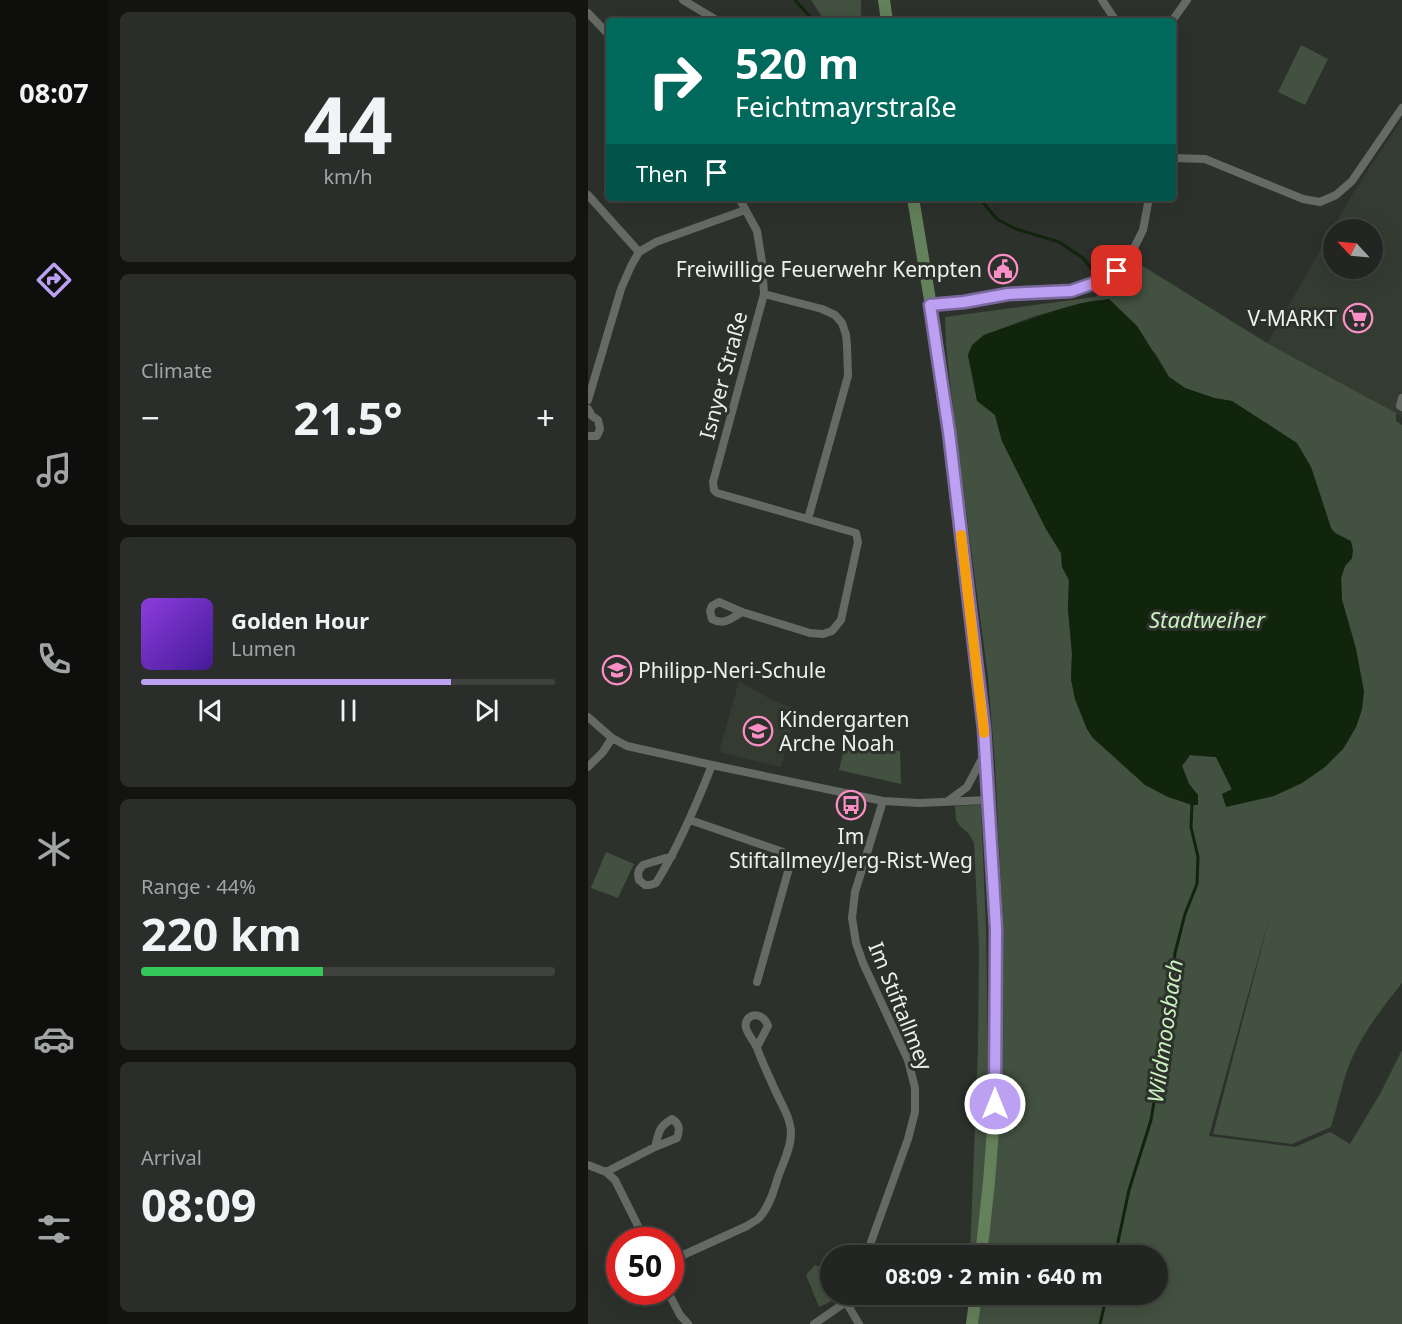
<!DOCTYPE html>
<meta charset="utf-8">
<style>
:root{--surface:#222521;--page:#2a2d2a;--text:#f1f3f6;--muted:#a2a5a5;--line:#3f423f;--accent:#bca0f2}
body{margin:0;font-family:"Noto Sans",sans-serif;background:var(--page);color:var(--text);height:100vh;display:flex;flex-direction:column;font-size:22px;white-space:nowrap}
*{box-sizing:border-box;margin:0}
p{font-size:20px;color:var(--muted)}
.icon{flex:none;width:33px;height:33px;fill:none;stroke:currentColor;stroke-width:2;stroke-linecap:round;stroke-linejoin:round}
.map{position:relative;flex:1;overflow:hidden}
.side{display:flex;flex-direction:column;gap:12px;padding:12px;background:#131412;width:480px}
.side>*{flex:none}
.guide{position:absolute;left:18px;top:18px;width:570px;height:183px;border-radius:6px;box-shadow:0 6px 24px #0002,0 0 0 2px var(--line);background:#00695c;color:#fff;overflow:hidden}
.needle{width:39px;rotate:296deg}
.fabs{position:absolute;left:735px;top:219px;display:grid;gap:12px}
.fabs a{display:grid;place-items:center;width:60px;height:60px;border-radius:50%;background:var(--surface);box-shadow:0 6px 24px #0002,0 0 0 2px var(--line);font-size:30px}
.speed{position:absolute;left:18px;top:1227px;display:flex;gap:12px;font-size:30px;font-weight:700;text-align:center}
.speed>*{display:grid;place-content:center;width:78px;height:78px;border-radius:50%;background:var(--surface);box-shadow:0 6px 24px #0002,0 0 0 2px var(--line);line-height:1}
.speed .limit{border:9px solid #d22;background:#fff;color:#111}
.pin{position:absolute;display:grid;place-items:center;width:51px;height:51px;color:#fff;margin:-26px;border-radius:12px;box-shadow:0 3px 9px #0006}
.me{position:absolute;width:66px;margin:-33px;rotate:0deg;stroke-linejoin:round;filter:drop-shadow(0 0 4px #0008)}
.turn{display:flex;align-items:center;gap:21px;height:126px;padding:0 30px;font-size:27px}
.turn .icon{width:78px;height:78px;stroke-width:2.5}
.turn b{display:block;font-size:42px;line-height:51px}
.then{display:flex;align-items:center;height:57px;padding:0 30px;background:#0003;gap:12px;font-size:22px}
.big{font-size:45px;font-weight:700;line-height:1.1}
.side .card{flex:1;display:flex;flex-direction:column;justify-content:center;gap:9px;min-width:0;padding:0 21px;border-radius:9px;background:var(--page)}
.side .dial{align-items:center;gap:0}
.dial b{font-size:78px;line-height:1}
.song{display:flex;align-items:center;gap:18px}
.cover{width:72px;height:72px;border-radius:9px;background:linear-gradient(135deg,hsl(270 70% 55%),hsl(260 70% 35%))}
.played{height:6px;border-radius:3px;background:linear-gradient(90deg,var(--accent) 75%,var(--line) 75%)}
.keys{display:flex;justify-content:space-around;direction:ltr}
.heat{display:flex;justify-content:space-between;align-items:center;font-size:33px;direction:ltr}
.charge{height:9px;border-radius:4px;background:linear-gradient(90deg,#34c759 44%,var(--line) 0)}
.trip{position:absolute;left:232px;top:1245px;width:348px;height:60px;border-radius:30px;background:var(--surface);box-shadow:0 6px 24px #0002,0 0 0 2px var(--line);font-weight:700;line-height:60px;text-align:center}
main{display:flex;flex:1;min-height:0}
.dock{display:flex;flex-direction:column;width:108px;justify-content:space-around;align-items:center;background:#0e0f0d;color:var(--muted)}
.dock .icon{width:42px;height:42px}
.dock .active{color:var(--accent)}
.dock b{font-size:27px;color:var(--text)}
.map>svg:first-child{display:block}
.built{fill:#343c32;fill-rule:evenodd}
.green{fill:#435140;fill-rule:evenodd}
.water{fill:#11240c}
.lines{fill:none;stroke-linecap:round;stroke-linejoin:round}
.stream{stroke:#11240c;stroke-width:3}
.minor{stroke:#656a64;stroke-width:8}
.secondary{stroke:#63815b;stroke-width:12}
.route-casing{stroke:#7a689d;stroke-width:15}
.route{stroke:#bca0f2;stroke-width:10}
.slow{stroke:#f59e0b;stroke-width:10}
.labels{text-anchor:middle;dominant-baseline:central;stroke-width:6;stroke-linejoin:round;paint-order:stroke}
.poi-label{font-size:21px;fill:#eef0ed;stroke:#2d312c;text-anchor:end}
.street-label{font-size:21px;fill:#eef0ed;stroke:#2d312c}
.water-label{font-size:22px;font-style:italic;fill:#c9f1bf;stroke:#2d312c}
</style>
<main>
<nav class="dock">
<b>08:07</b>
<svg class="icon active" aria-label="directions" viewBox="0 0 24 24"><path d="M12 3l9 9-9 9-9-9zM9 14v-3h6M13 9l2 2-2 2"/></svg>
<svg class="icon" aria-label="music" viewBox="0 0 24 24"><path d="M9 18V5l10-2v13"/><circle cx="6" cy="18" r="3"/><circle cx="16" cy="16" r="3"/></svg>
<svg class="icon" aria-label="phone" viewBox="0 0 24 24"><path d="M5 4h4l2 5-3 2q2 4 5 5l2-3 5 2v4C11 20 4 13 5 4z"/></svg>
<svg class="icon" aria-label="climate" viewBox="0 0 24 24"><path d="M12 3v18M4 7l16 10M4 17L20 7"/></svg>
<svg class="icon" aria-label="car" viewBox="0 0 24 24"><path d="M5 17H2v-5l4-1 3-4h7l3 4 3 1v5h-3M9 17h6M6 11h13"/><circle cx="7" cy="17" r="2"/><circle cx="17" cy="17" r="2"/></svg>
<svg class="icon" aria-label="filters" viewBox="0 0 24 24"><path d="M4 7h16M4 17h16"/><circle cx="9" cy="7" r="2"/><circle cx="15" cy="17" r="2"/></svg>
</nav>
<section class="side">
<div class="card dial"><b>44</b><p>km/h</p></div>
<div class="card"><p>Climate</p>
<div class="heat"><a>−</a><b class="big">21.5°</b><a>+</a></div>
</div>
<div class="card">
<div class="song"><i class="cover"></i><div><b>Golden Hour</b><p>Lumen</p></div></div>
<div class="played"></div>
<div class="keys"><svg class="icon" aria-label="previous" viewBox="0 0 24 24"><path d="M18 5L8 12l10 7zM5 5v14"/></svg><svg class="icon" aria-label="pause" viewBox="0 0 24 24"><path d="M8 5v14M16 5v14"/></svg><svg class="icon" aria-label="next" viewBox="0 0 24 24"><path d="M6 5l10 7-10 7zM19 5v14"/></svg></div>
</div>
<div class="card"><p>Range · 44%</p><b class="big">220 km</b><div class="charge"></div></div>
<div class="card"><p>Arrival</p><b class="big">08:09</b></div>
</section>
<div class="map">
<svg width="814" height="1324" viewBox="0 0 814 1324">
<rect width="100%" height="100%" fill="#2d312c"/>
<!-- built -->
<path class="built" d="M 814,119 L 814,417 L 679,343 L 767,190 ZM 746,230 L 784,230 L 784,268 L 746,268 Z
M 151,681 L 182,699 L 209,710 L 193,767 L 131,752 Z"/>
<!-- green -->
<path class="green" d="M 223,0 L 273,0 L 273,21 L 237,21 Z
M 713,45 L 740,59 L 717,105 L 690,92 Z
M 553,265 L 679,343 L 808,413 L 808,421 L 814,425 L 814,983 C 798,1003 781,1025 769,1048 C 756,1071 751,1102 743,1127 L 704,1144 L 625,1134 L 684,908 L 621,1136 L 707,1147 L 742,1132 L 762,1144 L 792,1094 L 814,1050 L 814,1324 L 389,1324 L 393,1295 L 570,1294 L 570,1256 L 398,1255 L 412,1105 L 415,928 L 407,764 L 400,677 L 368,434 L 358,346 L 357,317 L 507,297 ZM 509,300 L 568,354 L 581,377 L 597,388 L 626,398 L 644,401 L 723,467 L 743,528 L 747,533 L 762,541 L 764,558 L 757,566 L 753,578 L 754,600 L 768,649 L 774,709 L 768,727 L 755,749 L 644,790 L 628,757 L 602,755 L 594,766 L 601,784 L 610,795 L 527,756 L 505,738 L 499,729 L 487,699 L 483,679 L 484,654 L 480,609 L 481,580 L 474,567 L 473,553 L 458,529 L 414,441 L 407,415 L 383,369 L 380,355 L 396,335 L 447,316 L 494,303 Z
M 259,737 L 286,748 L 312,751 L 313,784 L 251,770 Z
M 393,805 L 398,929 L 401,1104 L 396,1183 L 388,1256 L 382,1255 L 390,1048 L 391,948 L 386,843 L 381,834 L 372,826 L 368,820 L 367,806 Z
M 18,852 L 46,864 L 30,898 L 3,888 Z
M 227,1265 L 243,1271 L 243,1294 L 248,1295 L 242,1302 L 231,1307 L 218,1275 Z"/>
<!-- water -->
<path class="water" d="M 521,299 L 549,326 L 581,377 L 597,388 L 626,398 L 644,401 L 709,443 L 723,467 L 743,528 L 747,533 L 763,541 L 765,550 L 764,558 L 757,566 L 753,578 L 754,600 L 768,649 L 776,691 L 774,709 L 768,727 L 755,749 L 737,767 L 714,783 L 686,796 L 638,807 L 634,794 L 644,789 L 628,757 L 602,755 L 594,766 L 601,784 L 610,795 L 610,805 L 604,805 L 580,797 L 557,785 L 505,738 L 499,729 L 487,699 L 483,679 L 484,654 L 480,609 L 481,580 L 474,567 L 473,553 L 458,529 L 414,441 L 407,415 L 389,401 L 380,355 L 384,345 L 396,335 L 469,310 L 494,303 Z"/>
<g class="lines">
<!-- stream -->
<path class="stream" d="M 207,0 L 226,21
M 391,198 L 409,219 L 428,229 L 471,242 L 495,258 L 506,272
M 527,1256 L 541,1190 L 563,1120 L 580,1018 L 587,953 L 597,914 L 609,884 L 610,857 L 603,827 L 604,805
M 512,1324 L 519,1294"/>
<!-- minor -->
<path class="minor" d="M 95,0 L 130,21
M 514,0 L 528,21
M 0,13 L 21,35
M 171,21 L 180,21
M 584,21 L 599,0
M 585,158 L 617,159 L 715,199 L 732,202 L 748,195 L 764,181 L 814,108
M 0,195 L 51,252
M 151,198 L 169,231 L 174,262 L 176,294 L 125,482 L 126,490 L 129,493 L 268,533 L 270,542 L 253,620 L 244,631 L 235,634 L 222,633 L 154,612 L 131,602 L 124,606 L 122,611 L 124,619 C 136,626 144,618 154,612
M 176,294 L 234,309 L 247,315 L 254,323 L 258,335 L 259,345 L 260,376 L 220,519
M 342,305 L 376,302 L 420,294 L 483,291 L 515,280 L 529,271 L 541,258 L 555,230 L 561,198
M 814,398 L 812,406 L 814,407
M 0,400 L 33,289 L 43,266 L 51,252 L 68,242 L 157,210
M 0,409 L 4,416 L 10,420 L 12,429 L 9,436 L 0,436
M 0,717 L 24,738 L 39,746 L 124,765 L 295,801 L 331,803 L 400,800
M 0,767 L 15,752 L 24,738
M 360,801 L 379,787 L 397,753
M 102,820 L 195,852 L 201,856 L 203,861 L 169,982
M 84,856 L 55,865 L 51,870 L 50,874 L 51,880 L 57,885 L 62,885 L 68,883 C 91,846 108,806 124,765
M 0,1165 L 18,1172 L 27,1180 L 57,1240
M 18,1172 L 67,1147 L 89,1138 C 92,1129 92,1124 84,1119 C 70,1127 71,1133 67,1147
M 278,1256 L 320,1139 L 327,1112 L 327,1088 L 320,1060 L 275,963 L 268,943 L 264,918 L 267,892 L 295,801
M 82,1261 L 159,1226 C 163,1223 168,1221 171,1218 C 181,1207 186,1191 190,1177 C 195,1163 203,1148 203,1133 C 203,1119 193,1103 187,1090 C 181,1076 174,1062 169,1048 C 166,1041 160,1035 158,1028 C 155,1013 175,1010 180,1026 L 169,1047
M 80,1292 L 92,1315 L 100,1324
M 258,1302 L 271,1324
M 226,1324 L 258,1302 L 262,1294"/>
<!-- secondary -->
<path class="secondary" d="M 296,0 L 299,21
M 325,198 L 346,324 L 361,432 L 396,729 L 408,928 L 407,1104 L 401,1182 L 393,1256
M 384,1324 L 388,1294"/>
</g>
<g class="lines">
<!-- route casing -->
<g class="route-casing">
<path id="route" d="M 407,1104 L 408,928 L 396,729 L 361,432 L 342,305 L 376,302 L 420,294 L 483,291 L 515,280 L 529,271"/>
</g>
<!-- route -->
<use href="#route" class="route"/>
<!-- slow -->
<path class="slow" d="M 373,535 L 396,733"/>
</g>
<!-- icons -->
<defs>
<g id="civic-ring" transform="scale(1.5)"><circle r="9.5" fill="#2d312c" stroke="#fb8fc5" stroke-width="1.5"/><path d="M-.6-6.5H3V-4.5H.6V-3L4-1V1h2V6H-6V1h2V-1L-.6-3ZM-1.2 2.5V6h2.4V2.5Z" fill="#fb8fc5"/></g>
<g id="supermarket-ring" transform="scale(1.5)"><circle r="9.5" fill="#2d312c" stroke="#fb8fc5" stroke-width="1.5"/><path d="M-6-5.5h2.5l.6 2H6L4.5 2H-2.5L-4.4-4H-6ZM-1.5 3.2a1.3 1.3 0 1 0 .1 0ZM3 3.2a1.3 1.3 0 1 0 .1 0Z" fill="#fb8fc5"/></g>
<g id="school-ring" transform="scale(1.5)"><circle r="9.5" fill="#2d312c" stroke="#fb8fc5" stroke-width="1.5"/><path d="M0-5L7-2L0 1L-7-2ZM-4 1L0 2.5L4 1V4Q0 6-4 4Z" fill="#fb8fc5"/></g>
<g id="bus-ring" transform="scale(1.5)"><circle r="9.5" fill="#2d312c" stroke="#fb8fc5" stroke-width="1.5"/><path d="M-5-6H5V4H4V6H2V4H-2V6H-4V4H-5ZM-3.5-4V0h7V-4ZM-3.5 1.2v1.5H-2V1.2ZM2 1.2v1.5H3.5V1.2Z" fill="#fb8fc5"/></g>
</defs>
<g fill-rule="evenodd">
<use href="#civic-ring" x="415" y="269"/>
<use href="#supermarket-ring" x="770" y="318"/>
<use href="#school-ring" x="29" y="670"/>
<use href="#school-ring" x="170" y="731"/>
<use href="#bus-ring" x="263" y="805"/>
</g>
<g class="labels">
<!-- poi labels -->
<g class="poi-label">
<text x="394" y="269">Freiwillige Feuerwehr Kempten</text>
<text x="749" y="318">V-MARKT</text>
<text x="50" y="670" text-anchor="start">Philipp-Neri-Schule</text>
<text x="191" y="719" text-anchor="start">Kindergarten<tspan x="191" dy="24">Arche Noah</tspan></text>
<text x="263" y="836" text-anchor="middle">Im<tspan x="263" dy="24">Stiftallmey/Jerg-Rist-Weg</tspan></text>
</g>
<!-- street labels -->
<g class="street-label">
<text transform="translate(135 375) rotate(-75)">Isnyer Straße</text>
<text transform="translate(313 1006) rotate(68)">Im Stiftallmey</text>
</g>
<!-- water labels -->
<g class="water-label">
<text x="619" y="619">Stadtweiher</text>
<text transform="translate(576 1031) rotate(-82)">Wildmoosbach</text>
</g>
</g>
</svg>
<div class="fabs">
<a><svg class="needle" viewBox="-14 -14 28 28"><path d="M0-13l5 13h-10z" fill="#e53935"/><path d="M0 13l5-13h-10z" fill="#a2a5a5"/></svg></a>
</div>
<div class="speed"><div class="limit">50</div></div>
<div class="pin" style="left:529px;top:271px;background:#d93025"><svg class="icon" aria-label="arrive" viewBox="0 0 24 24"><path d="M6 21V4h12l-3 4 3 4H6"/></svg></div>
<svg class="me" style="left:407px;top:1104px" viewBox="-20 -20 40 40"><circle r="17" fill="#bca0f2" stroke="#fff" stroke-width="3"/><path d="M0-11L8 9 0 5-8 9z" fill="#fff"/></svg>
<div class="trip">08:09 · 2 min · 640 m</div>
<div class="guide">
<div class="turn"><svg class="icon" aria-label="right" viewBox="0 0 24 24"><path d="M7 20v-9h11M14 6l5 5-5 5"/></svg><div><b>520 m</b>Feichtmayrstraße</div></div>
<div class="then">Then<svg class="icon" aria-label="arrive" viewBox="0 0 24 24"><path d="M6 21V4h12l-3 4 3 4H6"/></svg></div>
</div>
</div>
</main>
